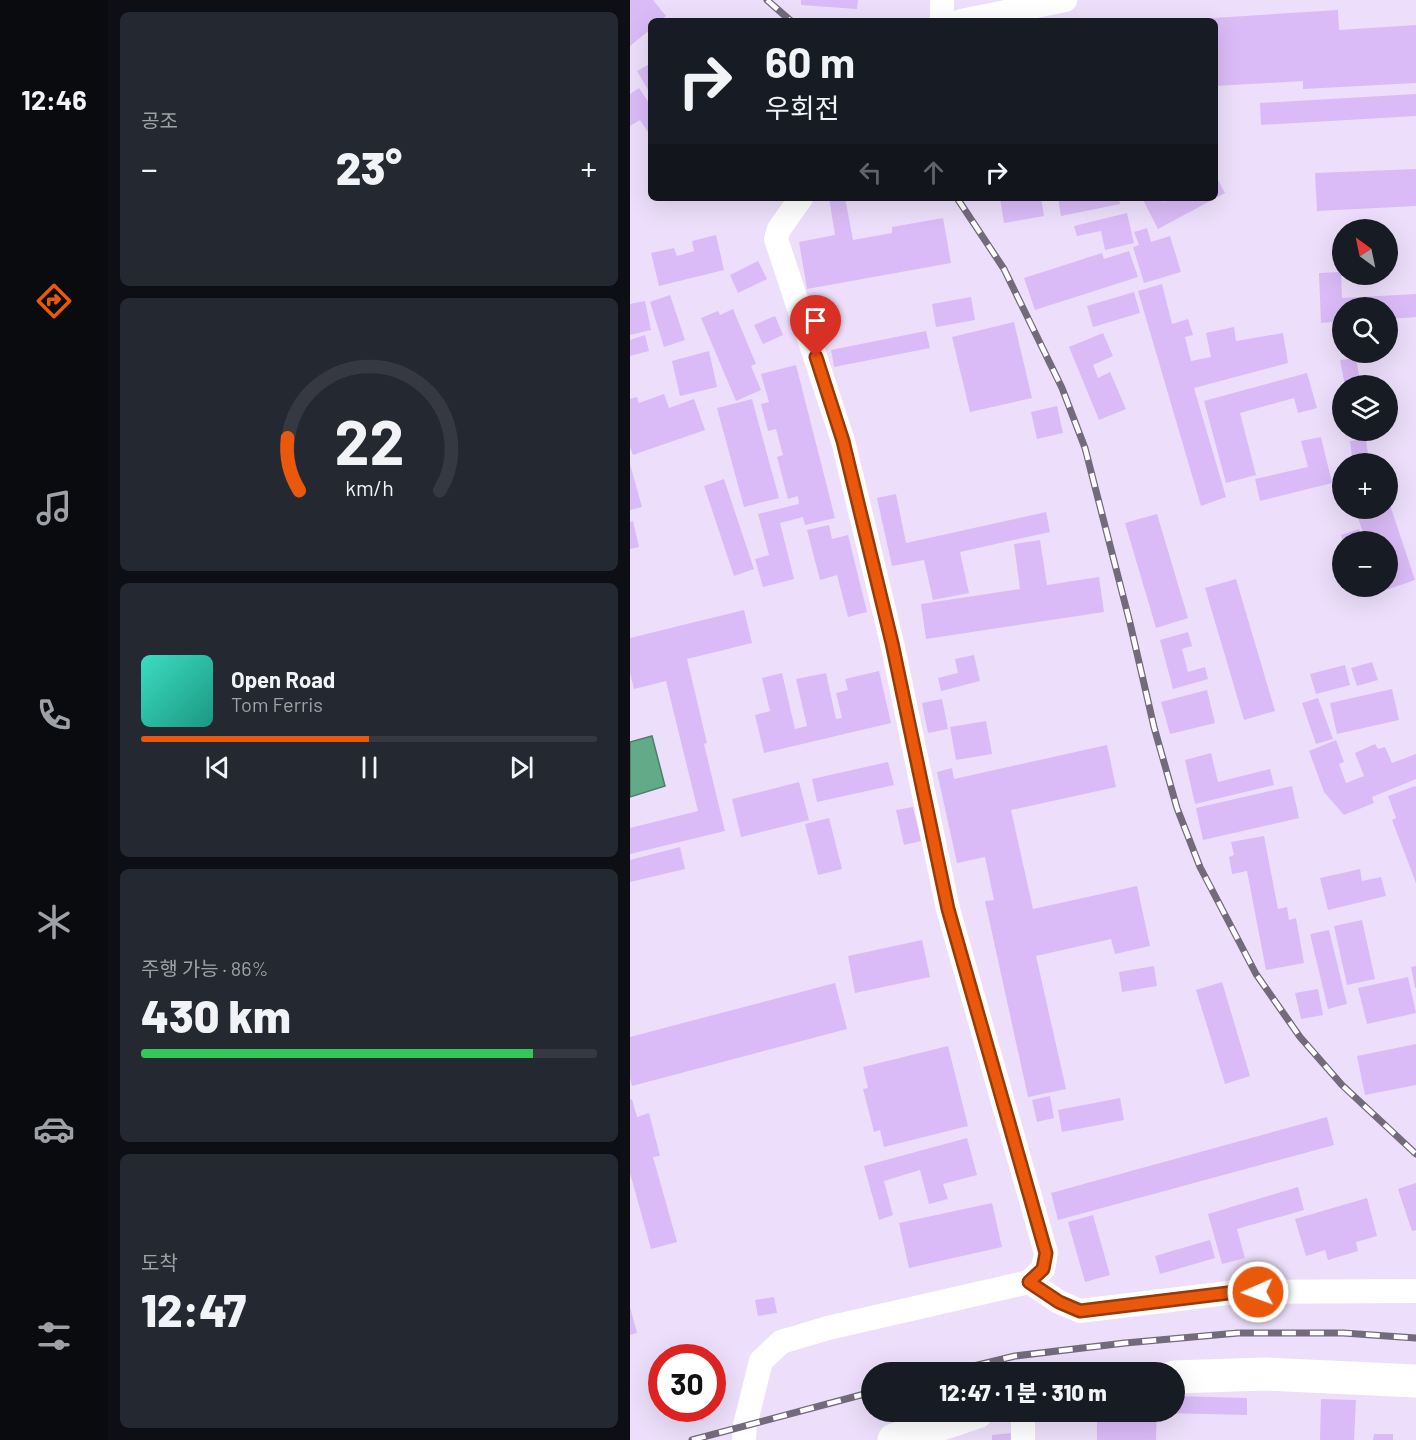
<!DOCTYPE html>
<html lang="ko">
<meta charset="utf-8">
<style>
:root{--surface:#171b24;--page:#242831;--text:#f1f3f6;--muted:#9ea1a6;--line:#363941;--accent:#ea580c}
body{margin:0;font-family:Barlow,"Noto Sans KR",sans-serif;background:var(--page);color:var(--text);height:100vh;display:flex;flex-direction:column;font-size:22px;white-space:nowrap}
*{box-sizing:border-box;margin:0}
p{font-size:20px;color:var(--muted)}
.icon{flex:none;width:33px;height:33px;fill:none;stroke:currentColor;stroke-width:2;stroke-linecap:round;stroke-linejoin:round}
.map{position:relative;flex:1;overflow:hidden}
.details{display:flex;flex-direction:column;gap:12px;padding:12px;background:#0d0f14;width:522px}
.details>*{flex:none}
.hud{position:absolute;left:18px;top:18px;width:570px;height:183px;border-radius:9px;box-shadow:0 6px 24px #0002;background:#171b24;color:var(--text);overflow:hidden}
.needle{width:39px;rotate:327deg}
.fabs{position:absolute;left:702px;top:219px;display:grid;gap:12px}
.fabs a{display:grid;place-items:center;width:66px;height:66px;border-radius:50%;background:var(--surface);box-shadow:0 6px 24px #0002;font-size:30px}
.speed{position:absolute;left:18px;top:1344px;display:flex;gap:12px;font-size:30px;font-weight:700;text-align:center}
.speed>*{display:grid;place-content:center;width:78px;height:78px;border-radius:50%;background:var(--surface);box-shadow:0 6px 24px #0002;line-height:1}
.speed .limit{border:9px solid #d22;background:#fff;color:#111}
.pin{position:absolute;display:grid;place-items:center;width:51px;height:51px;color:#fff;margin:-62px -26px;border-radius:50% 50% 50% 0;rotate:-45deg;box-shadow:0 0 6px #0007}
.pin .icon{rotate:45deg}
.me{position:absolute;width:66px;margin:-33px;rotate:268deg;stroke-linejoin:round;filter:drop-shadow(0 0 4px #0008)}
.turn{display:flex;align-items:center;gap:21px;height:126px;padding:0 18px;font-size:27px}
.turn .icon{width:78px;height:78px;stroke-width:2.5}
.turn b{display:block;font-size:42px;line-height:51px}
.lanes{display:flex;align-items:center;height:57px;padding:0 18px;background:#0003;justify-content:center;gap:30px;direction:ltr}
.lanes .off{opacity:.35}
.big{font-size:45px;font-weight:800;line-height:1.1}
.details .widget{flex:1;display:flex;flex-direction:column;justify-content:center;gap:9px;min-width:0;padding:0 21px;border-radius:9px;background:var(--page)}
.details .dial{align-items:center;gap:0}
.dial svg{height:156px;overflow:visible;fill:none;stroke:var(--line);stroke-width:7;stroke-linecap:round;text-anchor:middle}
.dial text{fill:var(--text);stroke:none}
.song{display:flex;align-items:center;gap:18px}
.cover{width:72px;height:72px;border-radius:9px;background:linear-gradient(135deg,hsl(170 70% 55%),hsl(170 70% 35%))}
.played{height:6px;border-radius:3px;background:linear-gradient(90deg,var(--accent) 50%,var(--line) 50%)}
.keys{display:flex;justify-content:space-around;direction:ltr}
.heat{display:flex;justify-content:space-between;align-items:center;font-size:33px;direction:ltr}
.charge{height:9px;border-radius:4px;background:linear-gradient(90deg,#34c759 86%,var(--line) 0)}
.trip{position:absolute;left:231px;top:1362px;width:324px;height:60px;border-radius:30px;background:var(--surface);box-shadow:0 6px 24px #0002;font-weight:800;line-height:60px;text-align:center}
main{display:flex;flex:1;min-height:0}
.dock{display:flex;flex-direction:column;width:108px;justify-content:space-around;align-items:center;background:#090b0e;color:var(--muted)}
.dock .icon{width:42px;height:42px}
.dock .selected{color:var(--accent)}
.dock b{font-size:27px;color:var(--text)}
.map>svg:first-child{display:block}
.water{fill:#63aa89;stroke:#4f7f6b;stroke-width:1.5}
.building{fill:#dabbf7}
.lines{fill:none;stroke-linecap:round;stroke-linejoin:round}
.street{stroke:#fff;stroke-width:24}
.secondary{stroke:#fff;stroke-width:33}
.rail-casing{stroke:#736a7c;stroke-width:7}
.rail{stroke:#fff;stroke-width:4.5;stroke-dasharray:14;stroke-linecap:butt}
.route-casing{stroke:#983908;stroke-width:15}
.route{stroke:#ea580c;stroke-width:10}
</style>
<main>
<nav class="dock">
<b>12:46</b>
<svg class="icon selected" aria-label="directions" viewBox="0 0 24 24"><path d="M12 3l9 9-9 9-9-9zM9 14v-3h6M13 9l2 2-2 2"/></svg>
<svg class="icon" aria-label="music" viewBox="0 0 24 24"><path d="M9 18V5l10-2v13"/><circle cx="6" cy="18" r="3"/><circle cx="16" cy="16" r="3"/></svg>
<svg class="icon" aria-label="phone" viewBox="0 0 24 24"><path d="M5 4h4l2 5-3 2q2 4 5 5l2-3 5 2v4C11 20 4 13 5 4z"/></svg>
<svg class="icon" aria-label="climate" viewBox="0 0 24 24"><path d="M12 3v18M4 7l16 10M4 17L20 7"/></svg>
<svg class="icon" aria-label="car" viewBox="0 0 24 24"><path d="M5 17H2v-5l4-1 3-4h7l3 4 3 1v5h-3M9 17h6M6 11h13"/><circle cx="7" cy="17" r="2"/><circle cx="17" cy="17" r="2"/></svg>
<svg class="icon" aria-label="filters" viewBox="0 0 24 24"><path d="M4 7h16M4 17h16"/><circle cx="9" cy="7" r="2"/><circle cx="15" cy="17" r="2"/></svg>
</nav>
<section class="details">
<div class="widget"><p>공조</p>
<div class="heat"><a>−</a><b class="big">23°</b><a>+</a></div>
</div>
<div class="widget dial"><svg viewBox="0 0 100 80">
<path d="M14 69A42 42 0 1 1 86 69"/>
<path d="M14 69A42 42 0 0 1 8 42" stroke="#ea580c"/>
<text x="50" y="56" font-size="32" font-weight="700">22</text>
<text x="50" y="72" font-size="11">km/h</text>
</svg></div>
<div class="widget">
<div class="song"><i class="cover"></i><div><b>Open Road</b><p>Tom Ferris</p></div></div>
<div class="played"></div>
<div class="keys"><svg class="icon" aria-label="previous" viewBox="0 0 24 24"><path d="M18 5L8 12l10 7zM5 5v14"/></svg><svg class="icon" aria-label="pause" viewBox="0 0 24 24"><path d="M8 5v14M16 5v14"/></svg><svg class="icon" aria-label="next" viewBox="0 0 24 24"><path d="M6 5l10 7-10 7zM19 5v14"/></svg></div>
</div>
<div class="widget"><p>주행 가능 · 86%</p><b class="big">430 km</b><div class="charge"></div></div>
<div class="widget"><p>도착</p><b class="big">12:47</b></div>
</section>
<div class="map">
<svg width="786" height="1440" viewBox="0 0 786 1440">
<rect width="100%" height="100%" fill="#eddffb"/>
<!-- water -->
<path class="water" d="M 22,736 L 35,786 L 0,797 L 0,742 Z"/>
<!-- building -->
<path class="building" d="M 0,0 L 23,0 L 36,16 L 30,21 L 21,21 L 21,29 L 0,46 Z
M 171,0 L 228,0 L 227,9 L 171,5 Z
M 708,10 L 709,30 L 786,25 L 786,83 L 673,89 L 673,81 L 585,86 L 585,21 L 568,21 L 568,19 Z
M 21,63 L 21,95 L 7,71 Z
M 9,88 L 21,106 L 21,130 L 18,132 L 10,120 L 0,126 L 0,94 Z
M 786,94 L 786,116 L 631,125 L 630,103 Z
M 786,169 L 786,206 L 687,211 L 685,173 Z
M 585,174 L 595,193 L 528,229 L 512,198 L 532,198 L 534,202 L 541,198 L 585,198 Z
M 199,198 L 215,198 L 223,240 L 262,233 L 262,227 L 313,218 L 321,263 L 177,289 L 169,242 L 205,235 Z
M 370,198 L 411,198 L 414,216 L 374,223 Z
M 428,198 L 489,198 L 490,204 L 431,216 Z
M 497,213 L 504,243 L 475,250 L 471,231 L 447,236 L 444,226 Z
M 517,228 L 521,242 L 540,236 L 551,272 L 514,283 L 503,247 L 509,245 L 504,232 Z
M 86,235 L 94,270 L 29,286 L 21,253 L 44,248 L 47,256 L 64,251 L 62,241 Z
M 499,251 L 508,277 L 405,310 L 394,278 L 472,253 L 474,259 Z
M 128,261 L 137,279 L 108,293 L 100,275 Z
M 711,272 L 712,298 L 786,294 L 786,317 L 758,319 L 758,308 L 712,308 L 712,321 L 691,323 L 689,273 Z
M 532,284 L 542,324 L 558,319 L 563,335 L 555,337 L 561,361 L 581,357 L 576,333 L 604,327 L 606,341 L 653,333 L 658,363 L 564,388 L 596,497 L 571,506 L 508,291 Z
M 504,292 L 510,313 L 463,327 L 457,306 Z
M 40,295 L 55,340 L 34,347 L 20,302 Z
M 341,297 L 345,320 L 306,327 L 302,304 Z
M 15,301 L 21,330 L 0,335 L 0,304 Z
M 103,309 L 126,364 L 121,366 L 131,390 L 106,401 L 71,318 L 88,311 L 90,315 Z
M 145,316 L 153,335 L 133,344 L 124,325 Z
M 384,322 L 402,398 L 340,412 L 322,337 Z
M 296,331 L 300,348 L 204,367 L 201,350 Z
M 473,333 L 483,356 L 463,365 L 468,378 L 480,372 L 496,409 L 469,420 L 439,347 Z
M 15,335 L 19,351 L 0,356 L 0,340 Z
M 79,351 L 87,387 L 50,396 L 42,361 Z
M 726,358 L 731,386 L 715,386 L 710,360 Z
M 166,365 L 205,518 L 175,525 L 173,517 L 150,523 L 164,579 L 133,587 L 125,559 L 139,555 L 128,514 L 169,504 L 168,496 L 158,499 L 147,457 L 153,455 L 146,429 L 138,431 L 131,404 L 139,402 L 131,374 Z
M 677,373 L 687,408 L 668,413 L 664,398 L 610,413 L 626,475 L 596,483 L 574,401 Z
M 34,394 L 39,408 L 64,399 L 75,430 L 3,455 L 0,447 L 0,399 L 7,397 L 9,403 Z
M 122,399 L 149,498 L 114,507 L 87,408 Z
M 427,406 L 433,433 L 407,439 L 401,412 Z
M 691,437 L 702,483 L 630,501 L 625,479 L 678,467 L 671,441 Z
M 736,439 L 739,464 L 723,464 L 720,441 Z
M 0,464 L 12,507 L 0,510 Z
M 94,479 L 124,569 L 104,576 L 74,486 Z
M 266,494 L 276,543 L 416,512 L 420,532 L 330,552 L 339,593 L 303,600 L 294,560 L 262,566 L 247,498 Z
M 758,499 L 785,580 L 753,591 L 752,586 L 758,586 L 758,542 L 736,542 L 725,508 L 758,508 Z
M 527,514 L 558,618 L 526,628 L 495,523 Z
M 3,521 L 9,547 L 0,549 L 0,522 Z
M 199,525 L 202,539 L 218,535 L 237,612 L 218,617 L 207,575 L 190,580 L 177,530 Z
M 729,529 L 733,542 L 713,542 L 711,535 Z
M 410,540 L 417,585 L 469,577 L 474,612 L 296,639 L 291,604 L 390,589 L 384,544 Z
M 606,579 L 645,711 L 614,720 L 575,588 Z
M 114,610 L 122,643 L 57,659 L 77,743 L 74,744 L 95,831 L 0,854 L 0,828 L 68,811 L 36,681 L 4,689 L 0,673 L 0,638 Z
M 558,632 L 562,646 L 552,649 L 558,672 L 575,667 L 578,679 L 543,689 L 530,640 Z
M 344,655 L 350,681 L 311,691 L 308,678 L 328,673 L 325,659 Z
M 742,662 L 748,680 L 727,686 L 721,668 Z
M 715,665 L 720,685 L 686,694 L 680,674 Z
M 249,671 L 261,723 L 134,753 L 125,715 L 140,711 L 132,678 L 152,673 L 165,729 L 177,726 L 166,679 L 196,673 L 206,719 L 212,718 L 206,693 L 218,690 L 215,679 Z
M 762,689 L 769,720 L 707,734 L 700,703 Z
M 577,690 L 585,723 L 540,734 L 531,702 Z
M 688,698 L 703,739 L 686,744 L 672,703 Z
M 312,699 L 318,729 L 298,733 L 292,703 Z
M 356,721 L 362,754 L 326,760 L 320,727 Z
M 706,740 L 714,762 L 709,764 L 716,783 L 734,776 L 725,753 L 745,744 L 748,749 L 755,747 L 762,763 L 786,754 L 786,779 L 742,797 L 744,803 L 714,815 L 694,792 L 679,751 Z
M 477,745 L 486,787 L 381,810 L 403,909 L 507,886 L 520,946 L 485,954 L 481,939 L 406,956 L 436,1089 L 398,1097 L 355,901 L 364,900 L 355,857 L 327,863 L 307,772 L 322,768 L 324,779 Z
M 581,753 L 588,782 L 640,769 L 644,785 L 565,804 L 555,760 Z
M 258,762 L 264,785 L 187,802 L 182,779 Z
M 169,782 L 179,820 L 111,837 L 102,799 Z
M 662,786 L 669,818 L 573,840 L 566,808 Z
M 785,786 L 786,788 L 786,883 L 762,820 L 766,818 L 758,796 Z
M 283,807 L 291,841 L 274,845 L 266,810 Z
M 199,818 L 212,869 L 188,875 L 175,824 Z
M 634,836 L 648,909 L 657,907 L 659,920 L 666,918 L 674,963 L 636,970 L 617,871 L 602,874 L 599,857 L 604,855 L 601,842 Z
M 50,847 L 55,869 L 0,882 L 0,860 Z
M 730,869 L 732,881 L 751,877 L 756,896 L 698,910 L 690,878 Z
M 732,920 L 745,979 L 717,985 L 704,926 Z
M 699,930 L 717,1004 L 698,1009 L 680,934 Z
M 292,940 L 300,977 L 225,993 L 218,956 Z
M 524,966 L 527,986 L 492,992 L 489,972 Z
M 786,966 L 786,988 L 785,988 L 781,967 Z
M 778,977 L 786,1013 L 737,1024 L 728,988 Z
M 592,982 L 620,1076 L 595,1084 L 566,990 Z
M 205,983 L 217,1029 L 2,1086 L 0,1078 L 0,1037 Z
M 688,989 L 693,1015 L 671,1019 L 665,993 Z
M 786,1044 L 786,1085 L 735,1095 L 727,1056 Z
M 318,1046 L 338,1126 L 254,1147 L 250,1130 L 244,1132 L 233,1089 L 238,1088 L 233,1067 Z
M 420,1096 L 424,1118 L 407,1122 L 402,1100 Z
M 490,1098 L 494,1120 L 432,1132 L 428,1110 Z
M 2,1099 L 7,1117 L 19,1113 L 30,1156 L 23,1157 L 47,1242 L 21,1249 L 0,1173 L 0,1100 Z
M 697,1117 L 704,1145 L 428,1220 L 421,1193 Z
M 337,1138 L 347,1175 L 313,1184 L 318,1199 L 299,1204 L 290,1170 L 254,1181 L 263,1215 L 249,1220 L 234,1166 Z
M 786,1183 L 786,1230 L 782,1231 L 768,1189 Z
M 668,1187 L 674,1210 L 607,1229 L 615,1258 L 592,1264 L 578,1214 Z
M 737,1198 L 747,1236 L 726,1242 L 728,1251 L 698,1260 L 695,1250 L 676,1256 L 665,1219 Z
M 362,1203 L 372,1247 L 279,1268 L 269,1223 Z
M 463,1215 L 480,1275 L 455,1282 L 438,1222 Z
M 580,1240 L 585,1258 L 530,1274 L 525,1256 Z
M 144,1297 L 147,1313 L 128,1316 L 125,1300 Z
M 0,1307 L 7,1333 L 0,1335 Z
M 544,1396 L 617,1398 L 617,1415 L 535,1413 L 535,1412 L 544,1412 Z
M 691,1399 L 726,1400 L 724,1440 L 690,1440 Z
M 467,1412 L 527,1412 L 526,1440 L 467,1440 Z
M 382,1433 L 382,1440 L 362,1440 L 362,1435 Z
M 744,1434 L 763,1434 L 763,1440 L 743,1440 Z"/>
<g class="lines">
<!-- street -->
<path class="street" d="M 312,21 L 312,0
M 331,21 L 435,0
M 399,1282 L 429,1302 L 450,1311 L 606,1292 L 786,1291
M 114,1440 L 115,1425 L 131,1361 L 151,1342 L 198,1328 L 399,1282 L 413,1269 L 416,1253 L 318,909 L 262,643 L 213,441 L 146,239 L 149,229 L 171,198
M 393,1440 L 393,1412"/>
<!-- secondary -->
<path class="secondary" d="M 544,1377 L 635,1374 L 786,1381
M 264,1440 L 347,1412"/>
<!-- rail casing -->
<g class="rail-casing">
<path id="rail" d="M 137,0 L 161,21
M 327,198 L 374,269 L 432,388 L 455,448 L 500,623 L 524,727 L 547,808 L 570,867 L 626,974 L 670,1037 L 712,1085 L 786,1154
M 319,1372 L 385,1356 L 495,1343 L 608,1333 L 713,1333 L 786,1338
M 62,1440 L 242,1392"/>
</g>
<!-- rail -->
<use href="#rail" class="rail"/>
</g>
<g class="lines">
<!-- route casing -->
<g class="route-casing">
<path id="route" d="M 186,357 L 213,441 L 262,643 L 318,909 L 416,1253 L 413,1269 L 399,1282 L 429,1302 L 450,1311 L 606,1292 L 628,1292"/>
</g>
<!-- route -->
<use href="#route" class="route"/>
</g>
</svg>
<div class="fabs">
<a><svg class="needle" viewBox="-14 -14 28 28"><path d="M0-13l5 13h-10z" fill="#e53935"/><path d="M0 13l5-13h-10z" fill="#9ea1a6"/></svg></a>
<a><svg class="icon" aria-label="search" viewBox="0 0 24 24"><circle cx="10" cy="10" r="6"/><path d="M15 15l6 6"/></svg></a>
<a><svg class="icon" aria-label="layers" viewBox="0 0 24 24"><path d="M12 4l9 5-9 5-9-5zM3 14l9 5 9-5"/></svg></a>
<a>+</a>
<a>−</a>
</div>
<div class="speed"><div class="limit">30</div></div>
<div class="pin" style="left:186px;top:357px;background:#d93025"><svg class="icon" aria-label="arrive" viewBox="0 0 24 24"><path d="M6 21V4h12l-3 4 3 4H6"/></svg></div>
<svg class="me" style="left:628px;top:1292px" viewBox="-20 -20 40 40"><circle r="17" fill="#ea580c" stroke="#fff" stroke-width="3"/><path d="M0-11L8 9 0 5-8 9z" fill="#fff"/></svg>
<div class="trip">12:47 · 1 분 · 310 m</div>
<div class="hud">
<div class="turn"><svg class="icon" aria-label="right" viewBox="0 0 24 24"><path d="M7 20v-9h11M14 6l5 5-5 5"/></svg><div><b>60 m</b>우회전</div></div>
<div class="lanes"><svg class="icon off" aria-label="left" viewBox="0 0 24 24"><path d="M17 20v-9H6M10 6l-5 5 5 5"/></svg><svg class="icon off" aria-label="ahead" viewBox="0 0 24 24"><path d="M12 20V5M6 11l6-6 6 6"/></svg><svg class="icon" aria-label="right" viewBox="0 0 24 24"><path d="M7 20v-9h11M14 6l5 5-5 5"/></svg></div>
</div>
</div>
</main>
